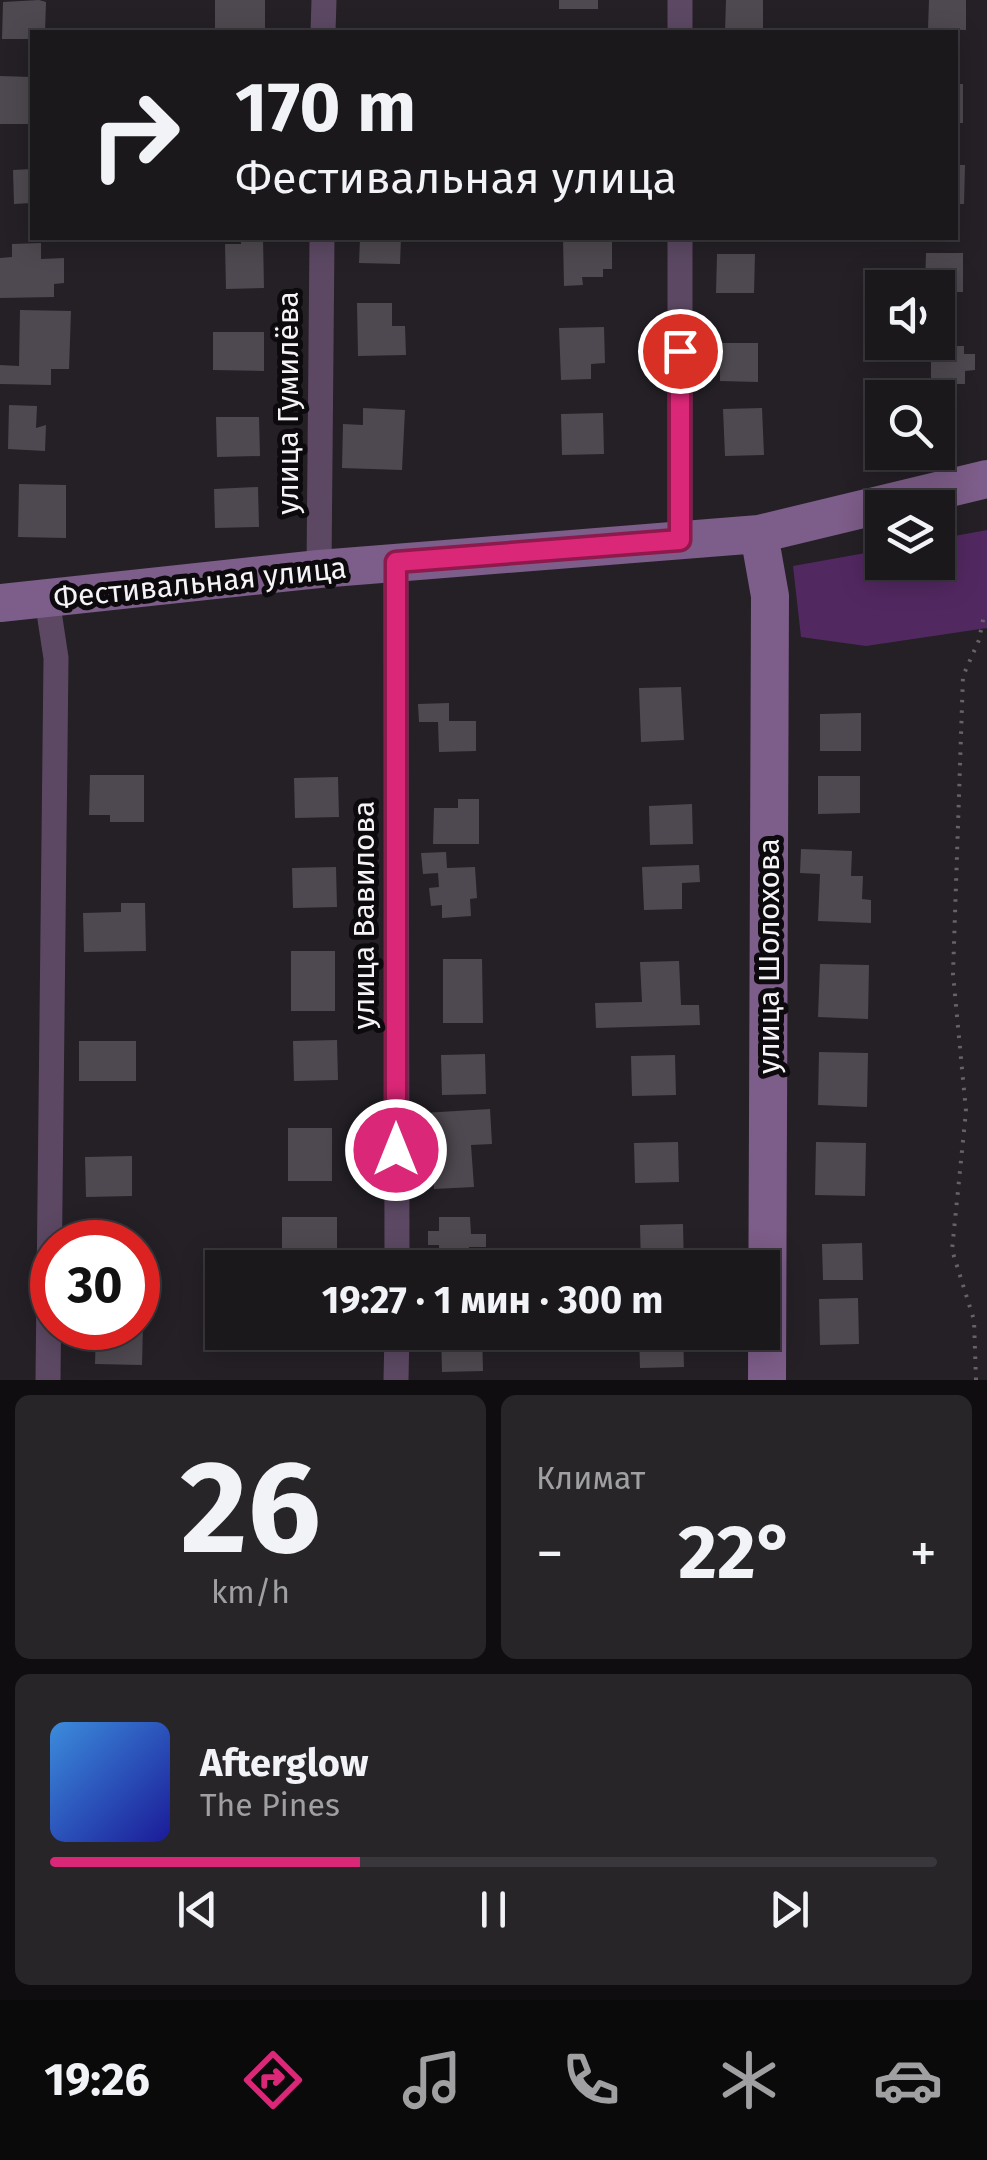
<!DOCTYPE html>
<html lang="ru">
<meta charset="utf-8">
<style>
:root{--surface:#1b181c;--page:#282529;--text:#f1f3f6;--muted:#a0a0a3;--line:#39373b;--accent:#db2777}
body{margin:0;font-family:"Fira Sans",sans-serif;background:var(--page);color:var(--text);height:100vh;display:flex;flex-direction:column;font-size:38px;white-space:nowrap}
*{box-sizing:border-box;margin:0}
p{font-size:32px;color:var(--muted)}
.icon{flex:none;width:55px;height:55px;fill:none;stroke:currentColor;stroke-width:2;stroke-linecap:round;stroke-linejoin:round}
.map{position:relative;height:1380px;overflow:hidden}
.details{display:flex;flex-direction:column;gap:15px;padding:15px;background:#0f0d0f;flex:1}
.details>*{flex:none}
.hud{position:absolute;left:30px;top:30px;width:928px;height:210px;border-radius:0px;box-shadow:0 5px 25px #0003,0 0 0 2px var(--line);background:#1b181c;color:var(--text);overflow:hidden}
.controls{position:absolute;left:865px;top:270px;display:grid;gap:20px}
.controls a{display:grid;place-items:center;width:90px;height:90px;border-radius:0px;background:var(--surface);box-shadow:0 5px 25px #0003,0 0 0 2px var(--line);font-size:50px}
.speed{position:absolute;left:30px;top:1220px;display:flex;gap:20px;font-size:50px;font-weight:700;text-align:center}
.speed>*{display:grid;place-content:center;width:130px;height:130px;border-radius:50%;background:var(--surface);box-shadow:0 5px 25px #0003,0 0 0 2px var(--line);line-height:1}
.speed .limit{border:15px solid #d22;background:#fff;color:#111}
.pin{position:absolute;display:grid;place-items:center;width:85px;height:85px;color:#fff;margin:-42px;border:5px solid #fff;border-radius:50%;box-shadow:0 2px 10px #0007}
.me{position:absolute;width:110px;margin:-55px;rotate:0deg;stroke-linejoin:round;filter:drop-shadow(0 0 8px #0008)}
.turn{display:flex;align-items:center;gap:35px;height:210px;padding:0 40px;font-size:45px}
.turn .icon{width:130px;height:130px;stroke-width:2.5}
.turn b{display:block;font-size:70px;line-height:85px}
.big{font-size:75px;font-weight:700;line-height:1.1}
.details .card{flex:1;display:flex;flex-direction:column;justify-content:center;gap:15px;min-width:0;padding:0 35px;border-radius:15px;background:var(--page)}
.details .dial{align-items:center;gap:0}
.dial b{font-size:130px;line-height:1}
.song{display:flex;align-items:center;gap:30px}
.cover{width:120px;height:120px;border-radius:15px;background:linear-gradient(135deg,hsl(210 70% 55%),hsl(240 70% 35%))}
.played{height:10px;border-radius:5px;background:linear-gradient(90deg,var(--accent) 35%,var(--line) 35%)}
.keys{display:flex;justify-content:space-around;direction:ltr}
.heat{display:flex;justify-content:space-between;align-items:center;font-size:55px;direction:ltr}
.details .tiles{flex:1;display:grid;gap:15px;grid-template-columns:1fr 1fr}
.card:last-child{grid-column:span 2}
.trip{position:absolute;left:205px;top:1250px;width:575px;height:100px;border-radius:0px;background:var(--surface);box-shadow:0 5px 25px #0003,0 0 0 2px var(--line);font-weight:700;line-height:100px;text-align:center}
.tab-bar{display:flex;height:160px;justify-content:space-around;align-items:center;background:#0b0a0b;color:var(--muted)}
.tab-bar .icon{width:70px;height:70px}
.tab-bar .on{color:var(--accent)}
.tab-bar b{font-size:45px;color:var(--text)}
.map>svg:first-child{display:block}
.green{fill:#522861}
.building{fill:#4e4950}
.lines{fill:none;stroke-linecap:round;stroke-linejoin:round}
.path{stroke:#666267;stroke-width:4;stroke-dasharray:2.5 8;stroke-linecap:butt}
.street{stroke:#5c4863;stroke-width:25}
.secondary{stroke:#7d5d89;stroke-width:38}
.route-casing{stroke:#8e194d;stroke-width:25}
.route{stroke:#db2777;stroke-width:18}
.labels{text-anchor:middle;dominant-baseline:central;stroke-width:10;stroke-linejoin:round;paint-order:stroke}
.street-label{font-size:30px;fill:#f6f3f7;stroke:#0c0a0d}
</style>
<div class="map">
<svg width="987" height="1380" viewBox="0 0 987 1380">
<rect width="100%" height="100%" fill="#242026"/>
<!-- green -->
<path class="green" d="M 987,530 L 987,628 L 866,646 L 801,637 L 793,566 L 882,550 L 882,562 L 938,562 L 938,539 Z"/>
<!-- building -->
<path class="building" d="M 39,0 L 46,2 L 45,32 L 32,32 L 32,39 L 2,39 L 3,2 Z
M 215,0 L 265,0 L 265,31 L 215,30 Z
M 559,0 L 598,0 L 598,9 L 559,9 Z
M 726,0 L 763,0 L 763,32 L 725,32 Z
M 929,0 L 966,0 L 966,30 L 928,29 Z
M 0,76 L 32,77 L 32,124 L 0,124 Z
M 955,84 L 963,84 L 963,123 L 955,123 Z
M 955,165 L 965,165 L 964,204 L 955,204 Z
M 32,169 L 32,203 L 14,204 L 13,170 Z
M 241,238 L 263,238 L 264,288 L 226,289 L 225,244 L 241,244 Z
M 360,238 L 401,238 L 400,264 L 359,263 Z
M 563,238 L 612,238 L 612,269 L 603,269 L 603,277 L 582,277 L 583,285 L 564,286 Z
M 41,243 L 41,259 L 64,258 L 64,283 L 54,284 L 54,297 L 0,298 L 0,258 L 12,257 L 12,244 Z
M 926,253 L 963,253 L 963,292 L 938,292 L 938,288 L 925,288 Z
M 717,254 L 755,254 L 754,293 L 716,293 Z
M 357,303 L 392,303 L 392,326 L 405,326 L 406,355 L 358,356 Z
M 20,310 L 71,311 L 69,369 L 51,369 L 51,385 L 0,384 L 0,365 L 19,366 Z
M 604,327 L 605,363 L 591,364 L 591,379 L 561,380 L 559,328 Z
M 213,332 L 264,332 L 264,371 L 213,370 Z
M 720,343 L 758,343 L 758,382 L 720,381 Z
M 931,346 L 964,346 L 964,354 L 975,354 L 975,370 L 965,371 L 965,384 L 931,384 Z
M 9,405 L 37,406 L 36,428 L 46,425 L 45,451 L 8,449 Z
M 363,408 L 405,410 L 402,470 L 342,468 L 343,424 L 363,425 Z
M 762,408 L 764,455 L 725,456 L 723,409 Z
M 603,413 L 604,454 L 562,455 L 561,414 Z
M 216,417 L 259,417 L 260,456 L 217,457 Z
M 19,484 L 66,485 L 66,538 L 18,537 Z
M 258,487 L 259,527 L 215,528 L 214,489 Z
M 681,687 L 684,740 L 641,742 L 639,688 Z
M 449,703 L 449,721 L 476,721 L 476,751 L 439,752 L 438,722 L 419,722 L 418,704 Z
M 861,713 L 861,751 L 820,751 L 820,714 Z
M 90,775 L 144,775 L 144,822 L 110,822 L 110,815 L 89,815 Z
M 818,776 L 860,776 L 860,813 L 818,814 Z
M 338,777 L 339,817 L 295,818 L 294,778 Z
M 458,799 L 479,799 L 479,844 L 433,844 L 434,808 L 458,808 Z
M 692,804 L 693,844 L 650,845 L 649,806 Z
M 801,849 L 852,851 L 851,876 L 863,876 L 862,899 L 871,900 L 871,923 L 818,921 L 820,874 L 800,873 Z
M 446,852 L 447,868 L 475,867 L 477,898 L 470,899 L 471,916 L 442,918 L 442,905 L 431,906 L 429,888 L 439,887 L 438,873 L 423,874 L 421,853 Z
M 699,865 L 700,882 L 682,883 L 682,909 L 644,910 L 642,867 Z
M 336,867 L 337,907 L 293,908 L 292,868 Z
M 121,903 L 145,903 L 146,951 L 84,952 L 83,913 L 121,912 Z
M 291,951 L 335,951 L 335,1011 L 291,1011 Z
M 443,959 L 482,959 L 483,1023 L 443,1023 Z
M 679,961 L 681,1005 L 699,1005 L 700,1025 L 596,1028 L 595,1003 L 642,1002 L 640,962 Z
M 820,964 L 869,965 L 868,1019 L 818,1017 Z
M 337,1040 L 338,1080 L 294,1081 L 293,1041 Z
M 79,1041 L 136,1041 L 136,1081 L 79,1081 Z
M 819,1052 L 868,1053 L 867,1107 L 818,1105 Z
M 485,1054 L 486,1094 L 442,1095 L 441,1055 Z
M 675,1055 L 676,1095 L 632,1096 L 631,1056 Z
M 490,1109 L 492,1144 L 471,1145 L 474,1187 L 434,1189 L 432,1157 L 444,1156 L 442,1137 L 424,1138 L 423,1113 Z
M 288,1128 L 332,1128 L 332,1181 L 288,1181 Z
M 678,1142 L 679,1182 L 635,1183 L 634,1143 Z
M 816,1142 L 866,1143 L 865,1196 L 815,1195 Z
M 132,1156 L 132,1196 L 86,1197 L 85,1157 Z
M 282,1217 L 337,1217 L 337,1259 L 358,1260 L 358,1268 L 271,1268 L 271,1261 L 282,1261 Z
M 439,1217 L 470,1217 L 471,1234 L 486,1234 L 486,1247 L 469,1247 L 469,1268 L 439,1268 L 439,1245 L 428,1245 L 428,1231 L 439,1231 Z
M 683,1224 L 684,1268 L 641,1268 L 640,1225 Z
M 123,1228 L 123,1242 L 88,1242 L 87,1229 Z
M 862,1243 L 863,1280 L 823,1280 L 822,1244 Z
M 858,1298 L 859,1344 L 820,1345 L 819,1299 Z
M 138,1325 L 143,1325 L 142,1365 L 95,1364 L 96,1328 L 138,1328 Z
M 288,1332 L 333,1332 L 333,1351 L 288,1351 Z
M 441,1332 L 482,1332 L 483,1371 L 442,1372 Z
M 639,1332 L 683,1332 L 684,1367 L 640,1368 Z"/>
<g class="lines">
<!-- path -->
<path class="path" d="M 976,1380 L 974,1320 L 952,1250 L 966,1111 L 953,974 L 963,676 L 979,640 L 984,615"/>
<!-- street -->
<path class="street" d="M 680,0 L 680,32
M 323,32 L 324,0
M 680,238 L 680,540
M 396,563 L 397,1268
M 319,569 L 322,238
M 47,599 L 56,658 L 48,1380
M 396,1380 L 397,1332"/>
<!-- secondary -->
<path class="secondary" d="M 759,534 L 770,596 L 767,1380
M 0,603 L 319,569 L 759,534 L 987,479"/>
</g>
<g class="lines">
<!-- route casing -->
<g class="route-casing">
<path id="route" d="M 396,1150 L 396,562 L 680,540 L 680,351"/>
</g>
<!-- route -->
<use href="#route" class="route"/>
</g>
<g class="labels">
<!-- street labels -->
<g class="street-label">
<text transform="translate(288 403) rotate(-90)">улица Гумилёва</text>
<text transform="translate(200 583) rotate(-6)">Фестивальная улица</text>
<text transform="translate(364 915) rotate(-90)">улица Вавилова</text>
<text transform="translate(769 956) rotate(-90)">улица Шолохова</text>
</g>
</g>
</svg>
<div class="controls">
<a><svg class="icon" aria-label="sound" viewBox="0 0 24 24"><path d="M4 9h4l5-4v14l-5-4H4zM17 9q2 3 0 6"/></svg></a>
<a><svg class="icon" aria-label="search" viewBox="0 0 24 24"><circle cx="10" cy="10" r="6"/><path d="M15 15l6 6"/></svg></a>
<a><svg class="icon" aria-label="layers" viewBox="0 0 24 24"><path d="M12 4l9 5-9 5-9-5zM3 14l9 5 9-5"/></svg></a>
</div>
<div class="speed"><div class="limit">30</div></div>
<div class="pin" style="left:680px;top:351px;background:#d93025"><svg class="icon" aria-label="arrive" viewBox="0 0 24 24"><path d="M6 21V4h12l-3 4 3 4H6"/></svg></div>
<svg class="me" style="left:396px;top:1150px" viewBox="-20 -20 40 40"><circle r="17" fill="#db2777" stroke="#fff" stroke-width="3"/><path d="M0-11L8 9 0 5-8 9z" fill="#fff"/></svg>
<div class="trip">19:27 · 1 мин · 300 m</div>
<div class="hud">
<div class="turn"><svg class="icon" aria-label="right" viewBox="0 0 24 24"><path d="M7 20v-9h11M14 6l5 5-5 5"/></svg><div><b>170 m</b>Фестивальная улица</div></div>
</div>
</div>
<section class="details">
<div class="tiles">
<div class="card dial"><b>26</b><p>km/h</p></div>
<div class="card"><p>Климат</p>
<div class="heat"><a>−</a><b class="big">22°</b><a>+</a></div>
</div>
<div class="card">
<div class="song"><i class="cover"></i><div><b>Afterglow</b><p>The Pines</p></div></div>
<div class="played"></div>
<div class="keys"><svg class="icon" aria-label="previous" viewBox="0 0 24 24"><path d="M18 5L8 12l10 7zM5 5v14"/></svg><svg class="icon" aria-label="pause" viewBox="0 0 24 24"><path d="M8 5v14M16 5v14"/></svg><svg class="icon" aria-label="next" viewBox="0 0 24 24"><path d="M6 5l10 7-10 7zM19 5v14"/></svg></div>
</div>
</div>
</section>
<nav class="tab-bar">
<b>19:26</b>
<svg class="icon on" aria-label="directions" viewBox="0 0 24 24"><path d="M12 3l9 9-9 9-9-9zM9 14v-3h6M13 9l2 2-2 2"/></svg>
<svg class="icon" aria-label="music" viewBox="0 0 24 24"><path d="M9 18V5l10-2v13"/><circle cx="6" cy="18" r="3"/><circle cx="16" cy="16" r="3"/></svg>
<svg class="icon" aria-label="phone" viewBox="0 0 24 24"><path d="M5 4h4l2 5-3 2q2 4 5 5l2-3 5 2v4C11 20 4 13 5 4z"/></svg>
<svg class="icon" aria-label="climate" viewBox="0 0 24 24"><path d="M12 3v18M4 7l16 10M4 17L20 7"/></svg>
<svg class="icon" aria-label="car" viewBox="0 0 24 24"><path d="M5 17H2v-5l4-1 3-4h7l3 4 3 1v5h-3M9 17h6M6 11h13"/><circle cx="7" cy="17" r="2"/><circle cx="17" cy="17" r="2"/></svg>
</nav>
